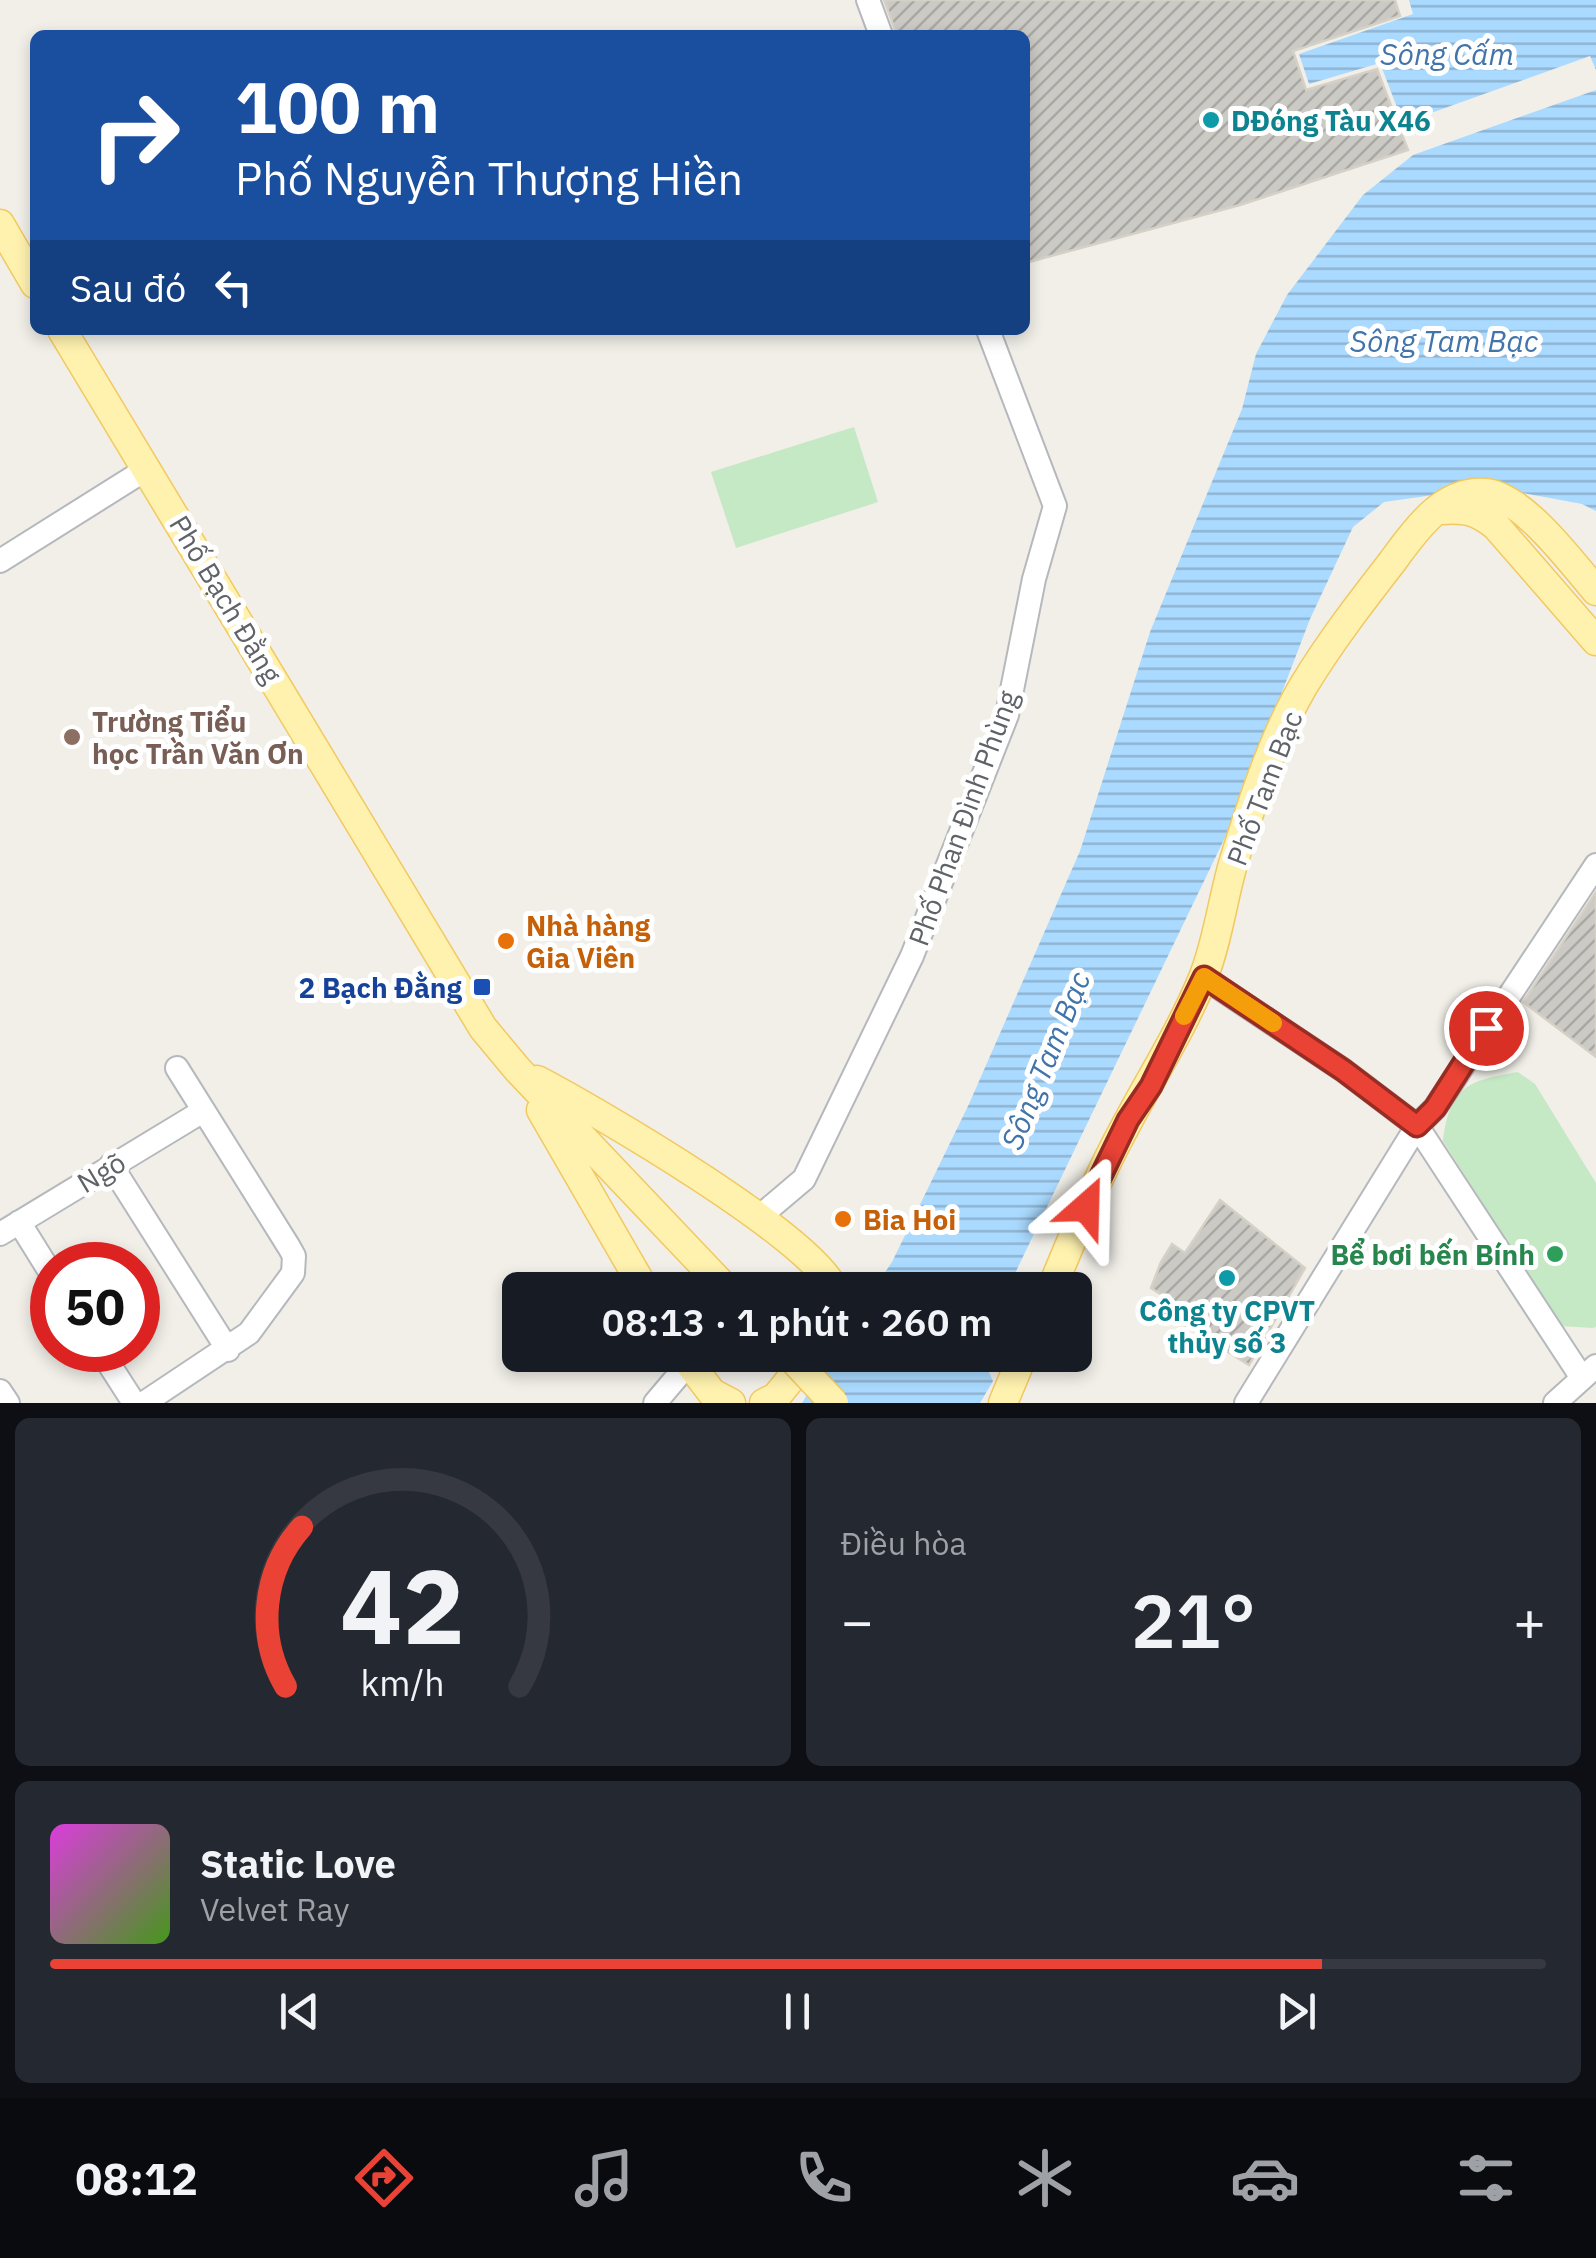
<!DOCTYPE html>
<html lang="vi">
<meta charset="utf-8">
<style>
:root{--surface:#171b24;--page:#242831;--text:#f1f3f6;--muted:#9ea1a6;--line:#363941;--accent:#ea4335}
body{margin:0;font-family:"IBM Plex Sans",sans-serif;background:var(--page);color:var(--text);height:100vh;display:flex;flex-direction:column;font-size:38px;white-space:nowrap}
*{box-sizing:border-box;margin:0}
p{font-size:32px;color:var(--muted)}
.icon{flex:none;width:55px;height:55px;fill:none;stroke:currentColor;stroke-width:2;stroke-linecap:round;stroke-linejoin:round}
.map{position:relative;height:1403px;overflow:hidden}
.drawer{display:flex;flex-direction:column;gap:15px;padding:15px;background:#0d0f14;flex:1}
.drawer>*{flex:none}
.hud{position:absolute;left:30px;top:30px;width:1000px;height:305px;border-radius:15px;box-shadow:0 5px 15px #0003;background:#1a4fa0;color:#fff;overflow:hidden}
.speed{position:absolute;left:30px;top:1242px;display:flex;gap:20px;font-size:50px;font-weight:700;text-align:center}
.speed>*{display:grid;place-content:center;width:130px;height:130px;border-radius:50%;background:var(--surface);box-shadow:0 5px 15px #0003;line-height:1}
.speed .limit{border:15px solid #d22;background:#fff;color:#111}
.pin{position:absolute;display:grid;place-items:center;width:85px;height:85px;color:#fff;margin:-42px;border:5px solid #fff;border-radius:50%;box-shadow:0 2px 10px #0007}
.me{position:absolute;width:110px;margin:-55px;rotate:25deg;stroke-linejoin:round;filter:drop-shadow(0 0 8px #0008)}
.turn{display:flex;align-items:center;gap:35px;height:210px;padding:0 40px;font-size:45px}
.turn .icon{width:130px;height:130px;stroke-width:2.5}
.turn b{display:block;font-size:70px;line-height:85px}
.then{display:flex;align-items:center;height:95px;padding:0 40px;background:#0003;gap:20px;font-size:38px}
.big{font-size:75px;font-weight:600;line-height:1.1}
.drawer .tile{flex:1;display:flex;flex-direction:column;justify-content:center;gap:15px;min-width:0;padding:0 35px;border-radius:15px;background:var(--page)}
.drawer .dial{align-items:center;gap:0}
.dial svg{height:260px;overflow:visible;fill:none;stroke:var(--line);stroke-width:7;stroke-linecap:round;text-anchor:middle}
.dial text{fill:var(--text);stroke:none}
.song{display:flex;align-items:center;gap:30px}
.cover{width:120px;height:120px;border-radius:15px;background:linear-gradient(135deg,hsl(300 70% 55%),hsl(100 70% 35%))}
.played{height:10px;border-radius:5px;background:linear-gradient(90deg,var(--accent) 85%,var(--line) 85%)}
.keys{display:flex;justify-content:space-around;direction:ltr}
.heat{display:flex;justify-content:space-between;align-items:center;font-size:55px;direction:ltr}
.drawer .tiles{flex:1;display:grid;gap:15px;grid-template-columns:1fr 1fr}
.tile:last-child{grid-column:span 2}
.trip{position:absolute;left:502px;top:1272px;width:590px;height:100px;border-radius:15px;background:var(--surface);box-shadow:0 5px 15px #0003;font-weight:600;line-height:100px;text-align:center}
.tabs{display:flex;height:160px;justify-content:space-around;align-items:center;background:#090b0e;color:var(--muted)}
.tabs .icon{width:70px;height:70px}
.tabs .selected{color:var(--accent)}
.tabs b{font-size:45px;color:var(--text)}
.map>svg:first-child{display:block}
.garden{fill:#c5e8c5}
.water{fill:url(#water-rules)}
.building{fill:url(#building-hatch);stroke:#d6d1c6;stroke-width:2.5}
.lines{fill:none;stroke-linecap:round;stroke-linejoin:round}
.minor-casing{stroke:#b5b8bc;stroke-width:26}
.major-casing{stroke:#f2c960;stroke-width:31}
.minor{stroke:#fff;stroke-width:22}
.major{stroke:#fff2af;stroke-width:28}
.major-bridge-casing{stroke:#f2c960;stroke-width:31;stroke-linecap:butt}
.major-bridge{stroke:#fff2af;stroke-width:28}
.route-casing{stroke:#982c22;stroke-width:25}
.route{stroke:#ea4335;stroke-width:18}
.slow{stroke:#f59e0b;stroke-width:18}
.culture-dot{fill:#0f9aa8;stroke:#fff;stroke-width:4}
.education-dot{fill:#8d6e63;stroke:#fff;stroke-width:4}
.food-dot{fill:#e8710a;stroke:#fff;stroke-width:4}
.transit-dot{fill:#1a4fb4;stroke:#fff;stroke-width:4}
.leisure-dot{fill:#2e9e5b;stroke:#fff;stroke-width:4}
.labels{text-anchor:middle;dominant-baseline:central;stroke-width:10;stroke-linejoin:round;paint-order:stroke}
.culture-label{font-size:28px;font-weight:bold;fill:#0d838f;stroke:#fff;text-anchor:start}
.street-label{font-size:28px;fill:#5f6368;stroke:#fff}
.education-label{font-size:28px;font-weight:bold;fill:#785e54;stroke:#fff;text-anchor:start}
.food-label{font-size:28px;font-weight:bold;fill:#c56008;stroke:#fff;text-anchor:start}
.transit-label{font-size:28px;font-weight:bold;fill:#164399;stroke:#fff;text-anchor:end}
.leisure-label{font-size:28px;font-weight:bold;fill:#27864d;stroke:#fff;text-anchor:end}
.water-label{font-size:30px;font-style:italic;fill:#4174aa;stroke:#fff}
</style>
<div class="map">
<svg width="1596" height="1403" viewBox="0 0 1596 1403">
<defs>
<pattern id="water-rules" width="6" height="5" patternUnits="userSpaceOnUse" patternTransform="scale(2.5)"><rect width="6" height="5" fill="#aadaff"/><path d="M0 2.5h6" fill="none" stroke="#8eb4d2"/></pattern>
<pattern id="building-hatch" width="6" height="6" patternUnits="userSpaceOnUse" patternTransform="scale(2.5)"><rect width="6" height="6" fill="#cccac5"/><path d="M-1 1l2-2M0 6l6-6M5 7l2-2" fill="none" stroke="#a9a8a4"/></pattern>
</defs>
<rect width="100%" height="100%" fill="#f1efe8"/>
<!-- garden -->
<path class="garden" d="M 854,427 L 878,502 L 736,548 L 711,472 Z
M 1518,1072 L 1535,1084 L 1596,1183 L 1596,1327 L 1592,1328 L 1561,1326 L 1443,1141 C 1450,1087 1466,1081 1518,1072 Z"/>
<!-- water -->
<path class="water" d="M 1409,0 L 1596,0 L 1596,70 L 1590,56 L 1403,123 L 1380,63 L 1309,84 L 1299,54 L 1413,14 Z
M 1596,90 L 1596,511 L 1582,504 L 1490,487 L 1384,502 L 1353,527 L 1310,619 L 1232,823 L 1007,1290 L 873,1290 L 892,1262 L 969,1104 L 1080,851 L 1150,632 L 1242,409 L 1256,354 L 1287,295 L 1363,195 L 1413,155 Z
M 831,1355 L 981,1355 L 993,1381 L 980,1403 L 802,1403 Z"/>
<!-- building -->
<path class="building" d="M 884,0 L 1395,0 L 1400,16 L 1293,51 L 1306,90 L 1377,69 L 1408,150 L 1240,205 L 1025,263 L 1025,35 L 897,35 Z
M 1596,892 L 1596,1057 L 1523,1002 Z
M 1220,1200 L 1305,1268 L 1249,1365 L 1156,1307 L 1162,1295 L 1151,1288 L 1161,1262 L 1172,1244 L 1185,1253 Z"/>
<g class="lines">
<!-- minor casing -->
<g class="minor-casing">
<path id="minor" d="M 868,0 L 881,35
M 0,561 L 148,468
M 1203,977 L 1343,1070 L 1417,1126 L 1582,1378
M 111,1165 L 228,1350
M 759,1217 L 804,1179 L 912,956 L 1007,715 L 1034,579 L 1055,506 L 988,330
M 19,1222 L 52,1275
M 0,1234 L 203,1111
M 100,1350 L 134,1403
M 0,1391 L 8,1403
M 144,1403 L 249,1333 L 293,1273 L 294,1256 L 289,1247 L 177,1068
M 655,1403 L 688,1364
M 1246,1403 L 1417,1126 L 1435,1108 L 1596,865
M 1555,1403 L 1596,1366"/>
</g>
<!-- major casing -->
<g class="major-casing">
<path id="major" d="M 0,224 L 35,284
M 62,330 L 483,1028 L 518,1070 L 727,1290
M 1442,510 C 1466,508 1477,511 1496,526 L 1596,641
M 537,1080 C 593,1109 816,1239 834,1290
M 541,1110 L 645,1290
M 1051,1290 C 1074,1234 1097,1178 1126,1125 C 1152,1076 1182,1029 1203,978 C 1219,938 1223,894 1236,854 C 1253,800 1275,733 1304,685 C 1330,642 1361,602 1392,562 C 1414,532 1442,490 1485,493 C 1523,496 1572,563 1596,591
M 683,1355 L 712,1393 L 731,1403
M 764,1403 L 776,1397 L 810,1355
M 1003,1403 L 1023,1355"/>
</g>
<!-- minor -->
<use href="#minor" class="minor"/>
<!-- major -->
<use href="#major" class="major"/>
<!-- major-bridge casing -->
<g class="major-bridge-casing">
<path id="major-bridge" d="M 789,1355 L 834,1403"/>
</g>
<!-- major-bridge -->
<use href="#major-bridge" class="major-bridge"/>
</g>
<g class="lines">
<!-- route casing -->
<g class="route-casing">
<path id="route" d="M 1086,1207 L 1128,1120 L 1151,1086 L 1204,977 L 1343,1070 L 1417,1126 L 1435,1108 L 1486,1028"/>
</g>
<!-- route -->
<use href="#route" class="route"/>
<!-- slow -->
<path class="slow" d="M 1184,1016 L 1204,977 L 1273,1023"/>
</g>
<!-- markers -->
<g class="culture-dot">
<circle cx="1211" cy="120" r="10"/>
<circle cx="1227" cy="1278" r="10"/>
</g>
<circle class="education-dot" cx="72" cy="737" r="10"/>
<g class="food-dot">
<circle cx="506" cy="941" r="10"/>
<circle cx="843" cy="1219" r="10"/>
</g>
<rect class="transit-dot" x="472" y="977" width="20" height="20" rx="5"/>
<circle class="leisure-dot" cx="1555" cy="1254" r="10"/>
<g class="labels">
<!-- culture labels -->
<g class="culture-label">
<text x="1231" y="120">DĐóng Tàu X46</text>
<text x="1227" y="1310" text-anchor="middle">Công ty CPVT<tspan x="1227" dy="32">thủy số 3</tspan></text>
</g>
<!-- street labels -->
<g class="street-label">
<text transform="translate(226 599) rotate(59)">Phố Bạch Đằng</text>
<text transform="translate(1264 788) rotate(-69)">Phố Tam Bạc</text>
<text transform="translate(963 818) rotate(-70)">Phố Phan Đình Phùng</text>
<text transform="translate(101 1172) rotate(-31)">Ngõ</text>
</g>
<!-- education labels -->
<g class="education-label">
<text x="92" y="721">Trường Tiểu<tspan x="92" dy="32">học Trần Văn Ơn</tspan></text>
</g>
<!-- food labels -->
<g class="food-label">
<text x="526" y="925">Nhà hàng<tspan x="526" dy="32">Gia Viên</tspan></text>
<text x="863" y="1219">Bia Hoi</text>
</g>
<!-- transit labels -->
<g class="transit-label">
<text x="462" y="987">2 Bạch Đằng</text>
</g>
<!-- leisure labels -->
<g class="leisure-label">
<text x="1535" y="1254">Bể bơi bến Bính</text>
</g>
<!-- water labels -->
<g class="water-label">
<text x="1447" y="53">Sông Cấm</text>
<text x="1444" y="340">Sông Tam Bạc</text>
<text transform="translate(1045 1060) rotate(-68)">Sông Tam Bạc</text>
</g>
</g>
</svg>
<div class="speed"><div class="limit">50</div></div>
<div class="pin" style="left:1486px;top:1028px;background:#d93025"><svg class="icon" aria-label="arrive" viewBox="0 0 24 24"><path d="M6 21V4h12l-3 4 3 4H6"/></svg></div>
<svg class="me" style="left:1086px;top:1207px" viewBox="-20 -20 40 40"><path d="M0-17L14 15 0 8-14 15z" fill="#ea4335" stroke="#fff" stroke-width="4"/></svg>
<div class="trip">08:13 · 1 phút · 260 m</div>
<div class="hud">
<div class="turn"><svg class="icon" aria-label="right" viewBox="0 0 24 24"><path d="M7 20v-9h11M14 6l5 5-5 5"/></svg><div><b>100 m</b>Phố Nguyễn Thượng Hiền</div></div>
<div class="then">Sau đó<svg class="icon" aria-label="left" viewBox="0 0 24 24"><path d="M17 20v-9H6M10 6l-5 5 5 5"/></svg></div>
</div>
</div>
<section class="drawer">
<div class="tiles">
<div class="tile dial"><svg viewBox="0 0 100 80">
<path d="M14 69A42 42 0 1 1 86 69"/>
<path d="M14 69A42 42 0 0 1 19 20" stroke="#ea4335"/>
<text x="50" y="56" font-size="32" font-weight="700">42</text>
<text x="50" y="72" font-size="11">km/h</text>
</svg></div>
<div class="tile"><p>Điều hòa</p>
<div class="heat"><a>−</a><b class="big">21°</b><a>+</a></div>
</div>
<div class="tile">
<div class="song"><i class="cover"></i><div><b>Static Love</b><p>Velvet Ray</p></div></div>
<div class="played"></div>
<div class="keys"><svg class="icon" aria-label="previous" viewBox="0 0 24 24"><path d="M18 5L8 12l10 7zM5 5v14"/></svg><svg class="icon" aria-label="pause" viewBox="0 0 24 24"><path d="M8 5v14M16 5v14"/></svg><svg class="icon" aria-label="next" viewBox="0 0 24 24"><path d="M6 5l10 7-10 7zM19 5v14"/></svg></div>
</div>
</div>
</section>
<nav class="tabs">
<b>08:12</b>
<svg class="icon selected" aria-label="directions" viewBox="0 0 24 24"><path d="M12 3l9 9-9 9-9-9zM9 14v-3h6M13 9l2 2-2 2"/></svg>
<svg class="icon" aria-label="music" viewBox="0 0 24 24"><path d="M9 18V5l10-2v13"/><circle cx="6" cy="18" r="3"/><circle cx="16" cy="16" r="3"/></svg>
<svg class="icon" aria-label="phone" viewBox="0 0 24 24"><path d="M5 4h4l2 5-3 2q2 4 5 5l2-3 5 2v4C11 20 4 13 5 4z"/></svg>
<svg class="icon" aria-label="climate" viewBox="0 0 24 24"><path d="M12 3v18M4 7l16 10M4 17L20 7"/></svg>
<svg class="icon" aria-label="car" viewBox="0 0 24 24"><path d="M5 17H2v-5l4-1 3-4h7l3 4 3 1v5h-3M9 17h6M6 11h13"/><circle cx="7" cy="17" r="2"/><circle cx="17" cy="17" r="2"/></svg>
<svg class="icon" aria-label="filters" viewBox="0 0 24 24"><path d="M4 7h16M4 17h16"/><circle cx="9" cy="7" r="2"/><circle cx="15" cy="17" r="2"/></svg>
</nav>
